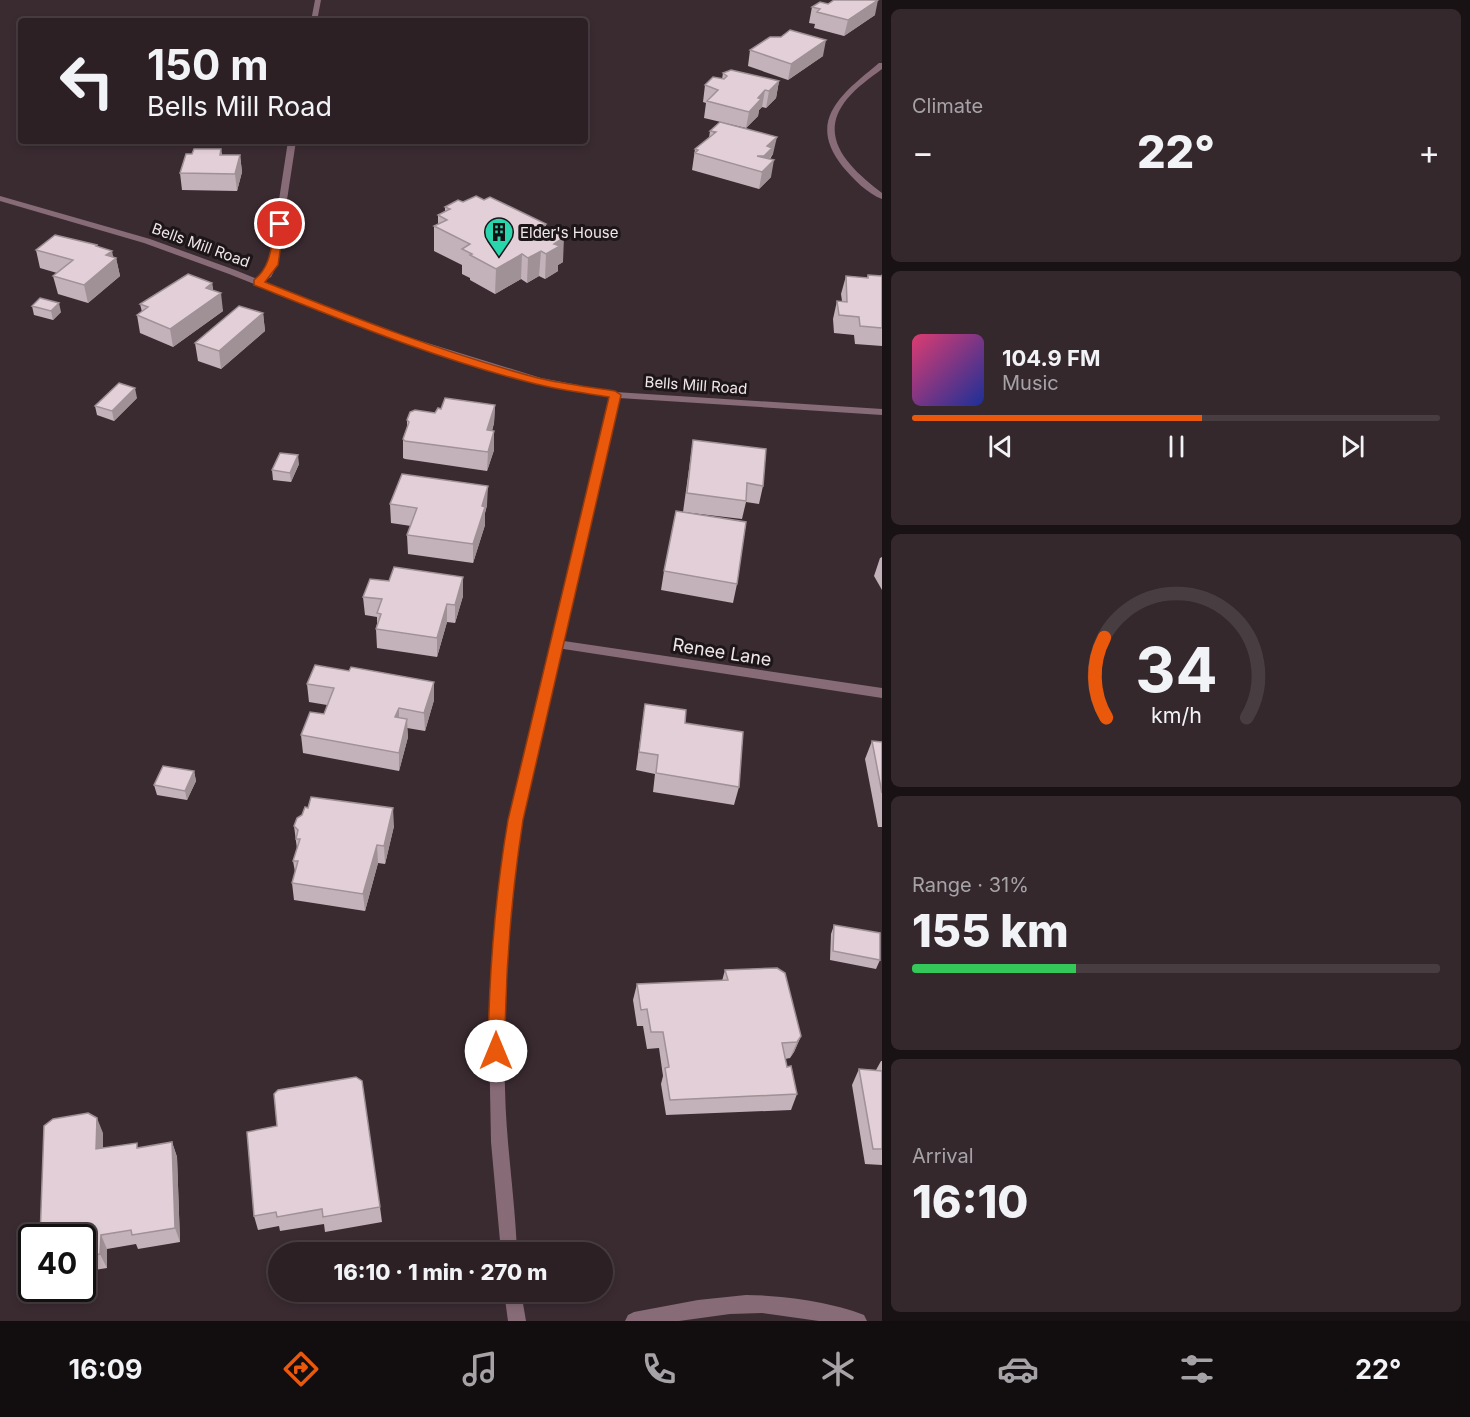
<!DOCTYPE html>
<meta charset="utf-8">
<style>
:root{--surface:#2c2025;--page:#34282d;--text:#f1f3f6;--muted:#a6a3a7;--line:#483e42;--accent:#ea580c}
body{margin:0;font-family:Inter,sans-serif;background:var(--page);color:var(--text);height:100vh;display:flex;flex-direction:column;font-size:22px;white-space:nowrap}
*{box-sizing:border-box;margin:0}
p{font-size:20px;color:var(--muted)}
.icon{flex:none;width:33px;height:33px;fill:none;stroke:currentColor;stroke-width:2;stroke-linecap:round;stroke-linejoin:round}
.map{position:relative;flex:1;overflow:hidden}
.side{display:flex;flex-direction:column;gap:9px;padding:9px;background:#181214;width:588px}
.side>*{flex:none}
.top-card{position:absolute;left:18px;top:18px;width:570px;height:126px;border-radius:6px;box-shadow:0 3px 9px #0003,0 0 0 2px var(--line);background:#2c2025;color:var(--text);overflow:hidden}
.speed{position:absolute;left:18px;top:1224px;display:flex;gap:12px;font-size:30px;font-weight:700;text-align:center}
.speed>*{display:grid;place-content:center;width:78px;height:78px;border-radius:50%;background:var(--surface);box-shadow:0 3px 9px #0003,0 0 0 2px var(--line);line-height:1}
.speed .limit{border:3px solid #111;border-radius:9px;background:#fff;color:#111}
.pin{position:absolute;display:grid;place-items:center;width:51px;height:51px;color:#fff;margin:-26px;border:3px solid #fff;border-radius:50%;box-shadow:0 2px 6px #0007}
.me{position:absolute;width:66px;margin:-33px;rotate:0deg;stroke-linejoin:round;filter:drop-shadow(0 0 4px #0008)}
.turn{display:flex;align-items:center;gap:21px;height:126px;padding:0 30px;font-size:27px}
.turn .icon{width:78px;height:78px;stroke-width:2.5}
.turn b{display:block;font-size:42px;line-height:51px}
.big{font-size:45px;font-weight:800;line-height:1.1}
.side .card{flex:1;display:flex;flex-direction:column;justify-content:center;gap:9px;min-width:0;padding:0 21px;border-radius:9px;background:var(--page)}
.side .dial{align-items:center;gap:0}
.dial svg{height:156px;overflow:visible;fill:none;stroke:var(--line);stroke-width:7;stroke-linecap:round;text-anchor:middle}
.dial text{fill:var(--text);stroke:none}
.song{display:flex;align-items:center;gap:18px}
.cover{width:72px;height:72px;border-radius:9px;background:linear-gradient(135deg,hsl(340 70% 55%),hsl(230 70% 35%))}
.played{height:6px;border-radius:3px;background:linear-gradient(90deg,var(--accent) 55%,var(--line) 55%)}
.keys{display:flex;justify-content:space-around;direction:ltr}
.heat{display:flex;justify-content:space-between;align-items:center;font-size:33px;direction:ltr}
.charge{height:9px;border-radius:4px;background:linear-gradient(90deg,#34c759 31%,var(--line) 0)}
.trip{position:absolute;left:268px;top:1242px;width:345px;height:60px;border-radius:30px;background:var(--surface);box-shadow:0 3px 9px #0003,0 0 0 2px var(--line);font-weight:800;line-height:60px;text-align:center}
.dock{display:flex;height:96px;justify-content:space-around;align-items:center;background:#120d0f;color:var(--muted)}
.dock .icon{width:42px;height:42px}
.dock .on{color:var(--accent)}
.dock b{font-size:27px;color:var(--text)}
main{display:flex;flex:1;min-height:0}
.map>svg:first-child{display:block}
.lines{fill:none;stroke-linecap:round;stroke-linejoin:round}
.service{fill:#876c77;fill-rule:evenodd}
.minor{fill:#876c77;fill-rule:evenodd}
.tertiary{fill:#876c77;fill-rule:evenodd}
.wall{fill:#c3b2b9}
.shaded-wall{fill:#9f9196}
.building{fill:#e3cfd7;stroke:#9f9196;stroke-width:1.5}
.route{fill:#ea580c;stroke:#983908;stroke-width:1.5}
.labels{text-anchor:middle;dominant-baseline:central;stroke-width:6;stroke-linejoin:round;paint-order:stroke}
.far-poi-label{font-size:15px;fill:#f1e6ea;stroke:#1c1618;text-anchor:start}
.far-street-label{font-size:15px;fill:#f1e6ea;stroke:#1c1618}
.street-label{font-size:18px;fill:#f1e6ea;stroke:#1c1618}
</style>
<main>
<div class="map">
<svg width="882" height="1321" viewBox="0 0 882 1321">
<rect width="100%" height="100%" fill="#3a2b31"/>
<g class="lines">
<!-- service -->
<path class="service" d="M 315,0 L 321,0 L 317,21 L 311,21 Z
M 288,141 L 296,141 L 277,265 L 271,277 L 258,285 L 254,282 L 264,274 L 269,265 Z"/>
<!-- minor -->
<path class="minor" d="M 879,63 L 882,63 L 882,69 C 870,78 857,87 847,99 C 815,138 852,170 882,193 L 882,199 C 868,194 853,179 843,167 C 805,120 843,93 879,63 Z
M 557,640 L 882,688 L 882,698 L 557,648 L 551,644 Z
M 746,1295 C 780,1295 832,1302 864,1315 L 867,1321 L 819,1321 L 762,1313 L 730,1314 L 679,1321 L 625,1321 L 628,1315 L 634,1312 L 698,1300 Z"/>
<!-- tertiary -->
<path class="tertiary" d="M 0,196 L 150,239 L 235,270 L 382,329 L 541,378 L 615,392 L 882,409 L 882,415 L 619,398 L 523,820 C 510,909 502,998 505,1089 C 506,1143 515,1198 517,1252 L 501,1252 L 491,1142 L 489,1036 L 495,929 L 501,875 L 509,820 L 610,397 L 536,383 L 376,333 L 229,274 L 144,243 L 0,201 Z
M 504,1292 L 521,1292 L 526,1321 L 508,1321 Z"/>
</g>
<!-- wall -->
<path class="wall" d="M 812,7 L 875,15 L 844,36 L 814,28 L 815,24 L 809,23 Z
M 750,50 L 823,56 L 788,80 L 748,66 Z
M 723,73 L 779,81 L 776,98 L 766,108 L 762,107 L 759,110 L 758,116 L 746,128 L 704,118 L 706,103 L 703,102 L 705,85 L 722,79 Z
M 710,131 L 773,154 L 770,159 L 771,177 L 759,189 L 692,170 L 695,149 L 709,138 Z
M 221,149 L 222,155 L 240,155 L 242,172 L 237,191 L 182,190 L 180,173 L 192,154 Z
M 484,200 L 546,224 L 546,228 L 563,262 L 558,265 L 558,271 L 545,279 L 539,276 L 527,283 L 521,279 L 495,294 L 470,280 L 470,278 L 462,274 L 462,265 L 434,251 L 434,226 L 438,224 L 438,215 L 445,212 L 445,207 L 463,202 Z
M 97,245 L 97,247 L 113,257 L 116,258 L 120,276 L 88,303 L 58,294 L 53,276 L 57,273 L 40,268 L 36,250 Z
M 882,274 L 882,346 L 855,344 L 854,335 L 834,333 L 833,319 L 837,301 L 842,301 L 841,294 L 846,276 L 867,278 L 868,275 L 881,276 Z
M 212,283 L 213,290 L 223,311 L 173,347 L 140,333 L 137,315 L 142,312 L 140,304 Z
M 32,306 L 61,312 L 53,320 L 34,315 Z
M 263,313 L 265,331 L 221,369 L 198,361 L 195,343 Z
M 137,398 L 114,421 L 97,415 L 95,406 Z
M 495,405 L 494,423 L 492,431 L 494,431 L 494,450 L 487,471 L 405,459 L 403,458 L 403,439 L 407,428 L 407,420 L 435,413 L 441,409 Z
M 693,440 L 763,486 L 759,504 L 746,502 L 742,519 L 683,512 Z
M 299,464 L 291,482 L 273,480 L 272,470 Z
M 390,504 L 487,505 L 485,513 L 485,525 L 473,563 L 408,554 L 407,535 L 411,526 L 391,523 Z
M 882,557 L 882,590 L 874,576 L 880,558 Z
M 664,571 L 737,584 L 733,603 L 661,590 Z
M 463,596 L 455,623 L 447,622 L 437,657 L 377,648 L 376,629 L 377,624 L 377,617 L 365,615 L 363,597 Z
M 307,684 L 434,700 L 425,731 L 407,728 L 408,737 L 399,771 L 303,753 L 301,735 L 324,714 L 327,705 L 309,702 Z
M 645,704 L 685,723 L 739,787 L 734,805 L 653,792 L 655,774 L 636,770 Z
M 872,741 L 882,742 L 882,827 L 878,827 L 865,759 Z
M 194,771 L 196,781 L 187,800 L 157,795 L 154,785 Z
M 294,826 L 394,826 L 385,864 L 378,863 L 365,911 L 294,900 L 292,883 L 295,872 L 293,861 L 297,849 Z
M 834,925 L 880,960 L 876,969 L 830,960 L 831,934 Z
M 725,970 L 801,1036 L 794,1052 L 790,1058 L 785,1059 L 787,1067 L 797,1094 L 791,1110 L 666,1115 L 661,1084 L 663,1076 L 659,1048 L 647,1049 L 643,1026 L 637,1026 L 633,1000 L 637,984 L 722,981 Z
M 881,1061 L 882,1061 L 882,1165 L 865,1164 L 852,1085 L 859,1069 L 876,1070 Z
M 247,1132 L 380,1207 L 382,1222 L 325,1232 L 324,1224 L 280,1231 L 279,1226 L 258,1230 L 254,1216 Z
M 103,1133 L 103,1148 L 139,1148 L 172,1142 L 177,1157 L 180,1242 L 138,1249 L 136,1244 L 107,1249 L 107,1268 L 82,1272 L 82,1238 Z"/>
<!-- shaded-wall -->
<path class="shaded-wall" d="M 878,0 L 875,15 L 844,36 L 848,20 Z
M 826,40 L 823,56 L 788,80 L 791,64 Z
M 779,81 L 776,98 L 766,108 L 769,91 Z
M 765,90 L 762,107 L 759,110 L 758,116 L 746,128 L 749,112 L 758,98 Z
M 777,137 L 773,154 L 770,157 L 769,165 L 761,173 L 764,156 L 767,146 Z
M 240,155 L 242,172 L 237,191 L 235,174 Z
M 774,160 L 771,177 L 759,189 L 762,172 Z
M 546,224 L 545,249 L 541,251 L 539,276 L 527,283 L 528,258 L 542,226 Z
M 564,237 L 563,262 L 558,265 L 558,271 L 545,279 L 546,254 L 554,244 Z
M 112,251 L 114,260 L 116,258 L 120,276 L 88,303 L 84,285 L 106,255 Z
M 522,254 L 521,279 L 495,294 L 496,269 Z
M 212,283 L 214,298 L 221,293 L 223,311 L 173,347 L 170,329 L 206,288 Z
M 59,303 L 61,312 L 53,320 L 51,311 Z
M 263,313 L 265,331 L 221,369 L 219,351 Z
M 135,388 L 137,398 L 114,421 L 112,411 Z
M 495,405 L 494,423 L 487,449 L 487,430 Z
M 494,431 L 494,450 L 487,471 L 488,452 Z
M 298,455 L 299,464 L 291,482 L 290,473 Z
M 488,486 L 487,505 L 485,513 L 485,525 L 473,563 L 473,544 L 482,506 Z
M 463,577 L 463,596 L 455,623 L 455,605 Z
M 447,604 L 447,622 L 437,657 L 437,638 Z
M 434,682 L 434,700 L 425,731 L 424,713 Z
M 399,708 L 399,727 L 395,717 Z
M 407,719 L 408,737 L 399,771 L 399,753 Z
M 194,771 L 196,781 L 187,800 L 185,791 Z
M 393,808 L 394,826 L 385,864 L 384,846 Z
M 377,845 L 378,863 L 365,911 L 363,894 Z
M 801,1036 L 794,1052 L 790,1058 L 797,1042 Z
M 97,1118 L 103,1133 L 103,1165 L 96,1149 Z
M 172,1142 L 177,1157 L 180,1242 L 175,1228 Z
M 101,1235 L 107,1249 L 107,1268 L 100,1254 Z"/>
<!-- building -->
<path class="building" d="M 834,0 L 878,0 L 848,20 L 817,12 L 820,9 L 812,7 L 820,2 L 828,4 Z
M 790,30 L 826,40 L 791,64 L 750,50 L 770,37 L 781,37 Z
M 731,70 L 779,81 L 769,91 L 765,90 L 758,98 L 761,99 L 749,112 L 707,101 L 718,90 L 705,85 L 713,77 L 724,79 L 727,76 L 723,73 Z
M 720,122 L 777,137 L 767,146 L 772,148 L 764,156 L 757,156 L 774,160 L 762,172 L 695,153 L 698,150 L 695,149 L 716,132 L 710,131 Z
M 194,149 L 221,149 L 220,155 L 240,155 L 235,174 L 180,173 L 186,154 L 192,154 Z
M 476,196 L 484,200 L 490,197 L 546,224 L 542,226 L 564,237 L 554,244 L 560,246 L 546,254 L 541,251 L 528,258 L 522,254 L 496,269 L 470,255 L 472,254 L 462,249 L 470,244 L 434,226 L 447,220 L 438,215 L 450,209 L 445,207 L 458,200 L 463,202 Z
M 55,235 L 97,245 L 96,246 L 112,251 L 106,255 L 116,258 L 84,285 L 53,276 L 73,260 L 36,250 Z
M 188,274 L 212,283 L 206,288 L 221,293 L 170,329 L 137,315 L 148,307 L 140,304 Z
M 868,275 L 882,276 L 882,328 L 860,326 L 859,317 L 839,315 L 837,301 L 847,302 L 846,276 L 868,278 Z
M 40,298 L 59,303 L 51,311 L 32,306 Z
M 239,306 L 263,313 L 219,351 L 195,343 Z
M 119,383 L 135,388 L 112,411 L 95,406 Z
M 445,398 L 495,405 L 487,430 L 494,431 L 488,452 L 405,441 L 403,439 L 409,422 L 407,420 L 410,412 L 415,410 L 435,413 L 438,408 L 441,409 Z
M 693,440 L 766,449 L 763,486 L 747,483 L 746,501 L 687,493 Z
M 280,453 L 298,455 L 290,473 L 272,470 Z
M 402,474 L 488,486 L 482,506 L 485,507 L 473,544 L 407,535 L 417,508 L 390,504 Z
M 676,511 L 746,522 L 737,584 L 664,571 Z
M 394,567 L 463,577 L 455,605 L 447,604 L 437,638 L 376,629 L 381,614 L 377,613 L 382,599 L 363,597 L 370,579 L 389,581 Z
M 315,665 L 349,671 L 351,667 L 434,682 L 424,713 L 399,708 L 395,717 L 407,719 L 399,753 L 301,735 L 310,712 L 324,714 L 334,688 L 307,684 Z
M 645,704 L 686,710 L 685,723 L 743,732 L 739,787 L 656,773 L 658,755 L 639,752 Z
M 872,741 L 882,742 L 882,793 Z
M 163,766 L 194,771 L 185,791 L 154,785 Z
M 311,797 L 393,808 L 384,846 L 377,845 L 363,894 L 292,883 L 298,861 L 293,861 L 300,839 L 296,839 L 298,830 L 294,826 L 297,818 L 302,815 L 305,807 L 308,808 Z
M 834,925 L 880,933 L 880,960 L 833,951 Z
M 777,968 L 785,973 L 801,1036 L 797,1042 L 782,1043 L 787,1067 L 791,1066 L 797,1094 L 670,1100 L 665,1068 L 669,1067 L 663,1032 L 651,1032 L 647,1009 L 641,1010 L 637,984 L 728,980 L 725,970 Z
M 859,1069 L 882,1071 L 882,1149 L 873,1149 Z
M 356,1077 L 362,1081 L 380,1207 L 323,1217 L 322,1209 L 277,1217 L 276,1212 L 254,1216 L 247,1132 L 277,1126 L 274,1094 L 278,1090 Z
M 88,1113 L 97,1118 L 96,1149 L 137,1143 L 137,1148 L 172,1142 L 175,1228 L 132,1235 L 131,1230 L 101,1235 L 100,1254 L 82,1257 L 82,1238 L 40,1238 L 44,1126 L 53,1119 Z"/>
<!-- route -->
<path class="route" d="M 280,221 L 284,224 L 278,265 L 265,282 C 355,318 444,353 538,378 C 563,384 590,387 615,391 L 621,395 L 523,820 C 511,897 505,973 505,1051 L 502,1056 L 496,1059 L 490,1056 L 488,1051 C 489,973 495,897 508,820 L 609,397 C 585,393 560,390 536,384 C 439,360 347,322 254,285 L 254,280 C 272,266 271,245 275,224 Z"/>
<!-- icons -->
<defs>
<g id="building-pin" transform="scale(1.5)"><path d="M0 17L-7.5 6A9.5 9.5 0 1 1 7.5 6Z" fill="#29d5ac" stroke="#1c1618"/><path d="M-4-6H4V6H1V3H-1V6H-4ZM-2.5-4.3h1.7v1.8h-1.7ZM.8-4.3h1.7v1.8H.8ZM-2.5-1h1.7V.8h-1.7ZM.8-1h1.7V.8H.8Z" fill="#111"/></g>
</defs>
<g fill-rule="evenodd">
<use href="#building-pin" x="499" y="232"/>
</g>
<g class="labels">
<!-- far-poi labels -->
<g class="far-poi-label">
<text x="520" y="232">Elder's House</text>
</g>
<!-- far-street labels -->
<g class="far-street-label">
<text transform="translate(201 245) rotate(20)">Bells Mill Road</text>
<text transform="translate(696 385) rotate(4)">Bells Mill Road</text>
</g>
<!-- street labels -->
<g class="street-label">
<text transform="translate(722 652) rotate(9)">Renee Lane</text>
</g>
</g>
</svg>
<div class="speed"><div class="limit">40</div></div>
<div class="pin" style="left:280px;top:224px;background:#d93025"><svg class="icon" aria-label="arrive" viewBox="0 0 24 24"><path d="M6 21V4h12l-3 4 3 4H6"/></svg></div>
<svg class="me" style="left:496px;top:1051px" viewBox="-20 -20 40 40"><circle r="19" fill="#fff"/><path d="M0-13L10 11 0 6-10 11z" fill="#ea580c"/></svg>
<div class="trip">16:10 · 1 min · 270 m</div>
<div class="top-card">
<div class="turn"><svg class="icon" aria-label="left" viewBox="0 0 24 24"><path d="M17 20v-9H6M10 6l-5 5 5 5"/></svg><div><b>150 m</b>Bells Mill Road</div></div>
</div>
</div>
<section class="side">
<div class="card"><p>Climate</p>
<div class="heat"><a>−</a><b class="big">22°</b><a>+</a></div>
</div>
<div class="card">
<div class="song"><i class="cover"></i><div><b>104.9 FM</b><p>Music</p></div></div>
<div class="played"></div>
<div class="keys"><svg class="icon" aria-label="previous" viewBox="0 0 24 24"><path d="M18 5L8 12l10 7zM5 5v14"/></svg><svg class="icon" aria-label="pause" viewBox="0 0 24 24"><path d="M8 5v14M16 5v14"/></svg><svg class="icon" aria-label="next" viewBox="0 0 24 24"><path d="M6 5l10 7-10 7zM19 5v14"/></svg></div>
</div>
<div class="card dial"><svg viewBox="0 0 100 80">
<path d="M14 69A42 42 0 1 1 86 69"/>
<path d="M14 69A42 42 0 0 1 13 28" stroke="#ea580c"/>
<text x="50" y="56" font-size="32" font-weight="700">34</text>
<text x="50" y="72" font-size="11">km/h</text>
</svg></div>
<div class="card"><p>Range · 31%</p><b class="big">155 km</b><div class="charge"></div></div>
<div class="card"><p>Arrival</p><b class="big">16:10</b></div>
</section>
</main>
<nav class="dock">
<b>16:09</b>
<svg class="icon on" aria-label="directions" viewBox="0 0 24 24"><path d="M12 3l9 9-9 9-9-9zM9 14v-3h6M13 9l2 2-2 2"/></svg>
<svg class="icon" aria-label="music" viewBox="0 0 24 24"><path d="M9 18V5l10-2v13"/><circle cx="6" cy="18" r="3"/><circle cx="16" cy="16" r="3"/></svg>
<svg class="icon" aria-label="phone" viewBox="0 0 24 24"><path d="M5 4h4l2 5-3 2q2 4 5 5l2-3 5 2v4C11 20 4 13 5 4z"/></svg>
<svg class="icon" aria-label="climate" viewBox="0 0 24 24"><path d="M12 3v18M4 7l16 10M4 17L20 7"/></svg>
<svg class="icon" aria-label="car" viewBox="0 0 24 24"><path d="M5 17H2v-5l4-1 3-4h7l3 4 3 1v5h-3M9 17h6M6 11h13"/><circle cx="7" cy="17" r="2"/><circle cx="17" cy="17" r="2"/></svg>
<svg class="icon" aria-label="filters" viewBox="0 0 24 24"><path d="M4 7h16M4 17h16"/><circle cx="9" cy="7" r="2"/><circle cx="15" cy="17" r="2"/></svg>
<b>22°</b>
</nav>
